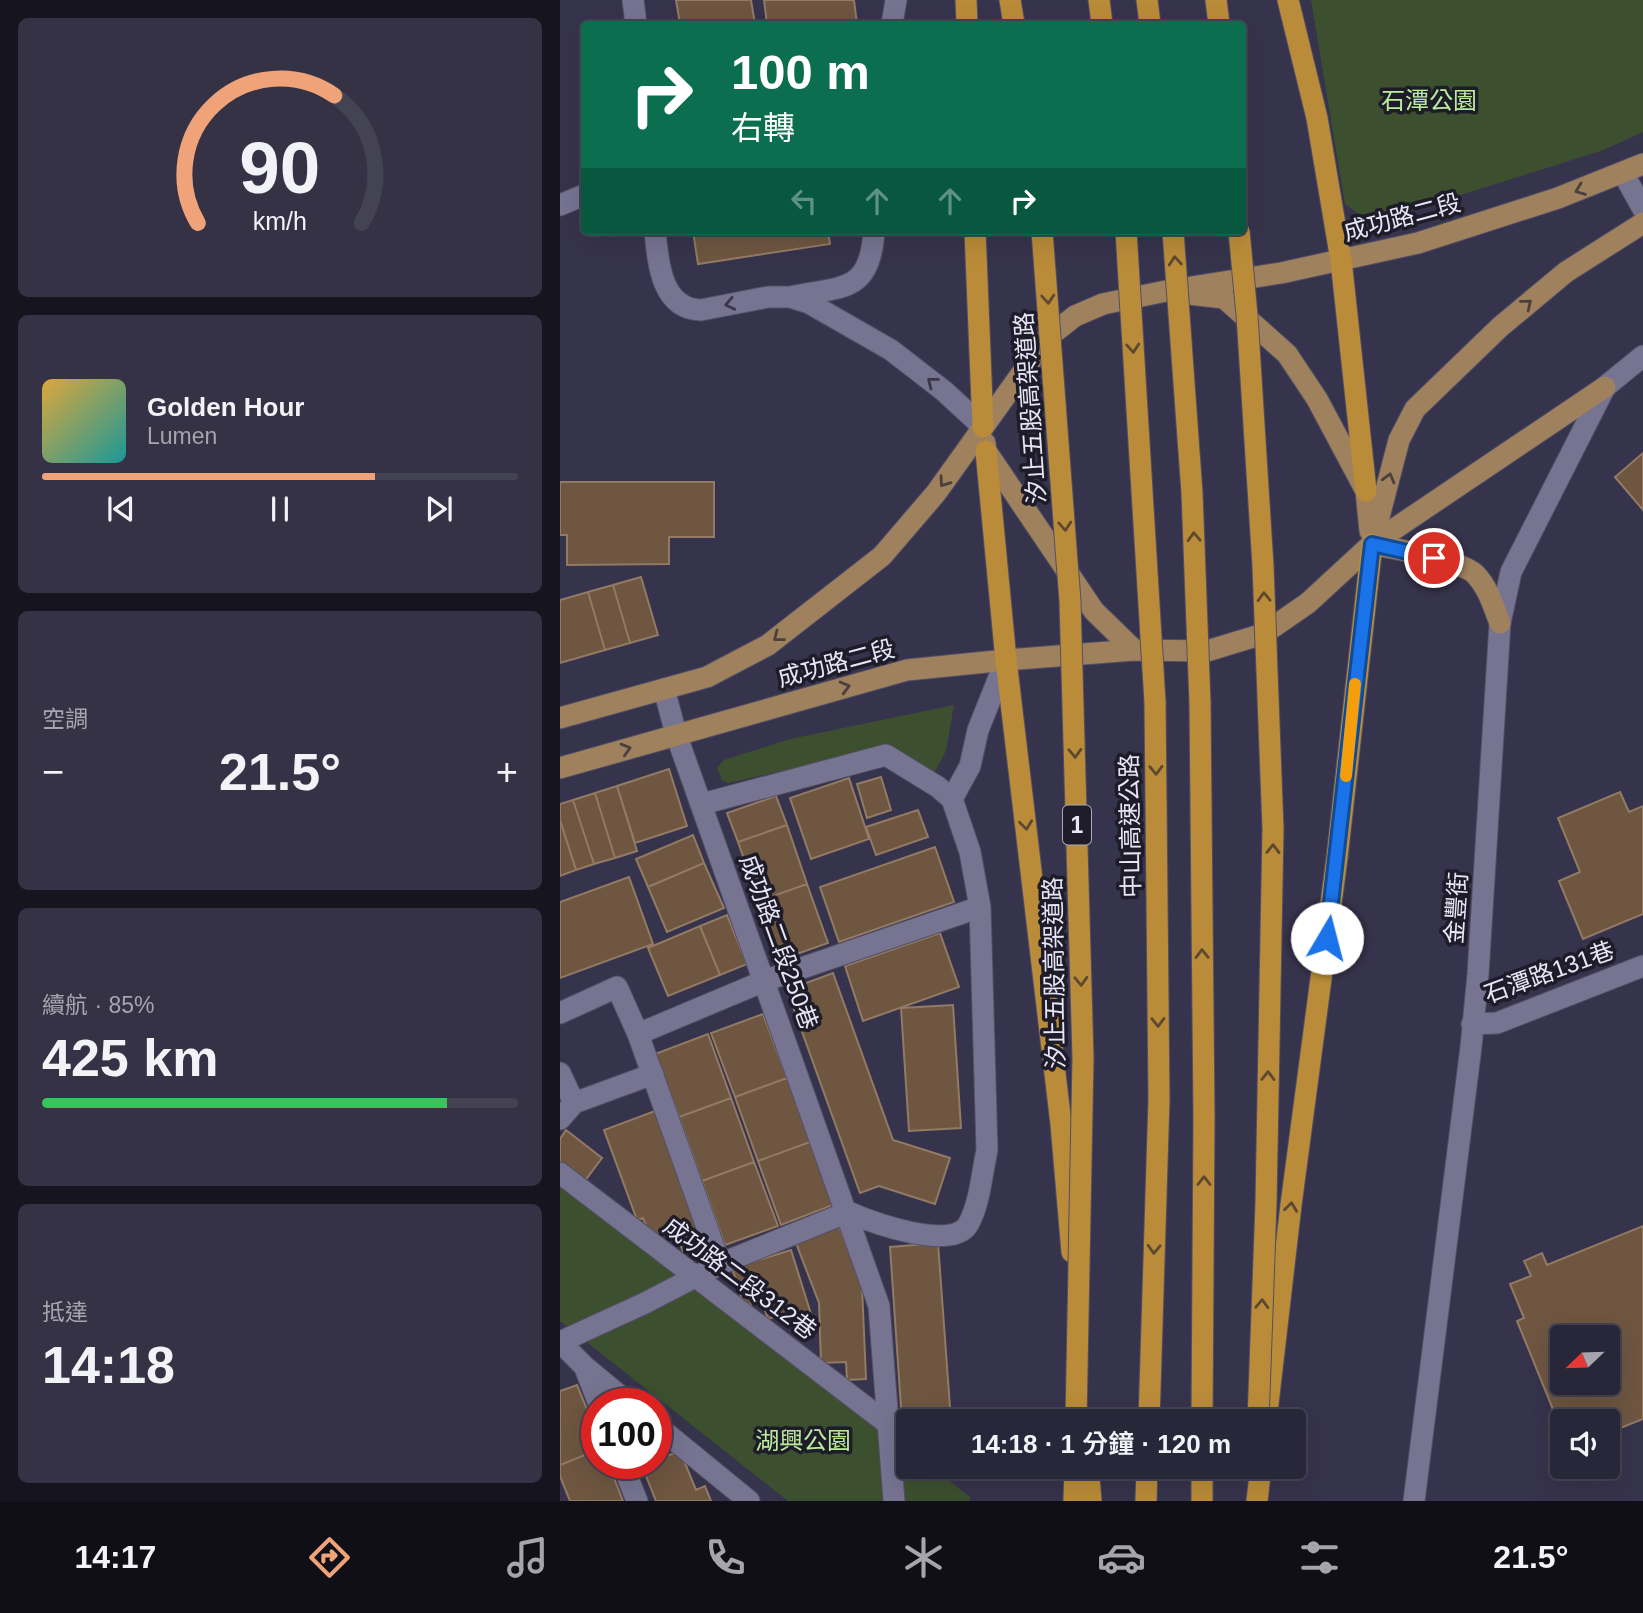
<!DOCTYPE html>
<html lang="zh-TW">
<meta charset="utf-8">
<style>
:root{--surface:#282639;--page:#343244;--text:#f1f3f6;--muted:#a5a5ae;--line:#444353;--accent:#f0a278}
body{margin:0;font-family:Arial,"Noto Sans TC",sans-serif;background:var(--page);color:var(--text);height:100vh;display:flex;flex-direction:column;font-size:26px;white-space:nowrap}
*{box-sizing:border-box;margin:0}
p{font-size:23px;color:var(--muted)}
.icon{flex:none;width:38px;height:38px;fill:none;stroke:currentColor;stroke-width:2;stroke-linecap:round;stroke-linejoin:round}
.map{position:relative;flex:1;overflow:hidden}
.sheet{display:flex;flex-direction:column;gap:18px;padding:18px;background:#16151f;width:560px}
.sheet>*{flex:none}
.top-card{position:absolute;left:21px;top:21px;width:665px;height:214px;border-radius:7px;box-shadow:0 7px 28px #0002,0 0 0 2px var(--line);background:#0b6e4f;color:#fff;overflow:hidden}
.needle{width:46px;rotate:247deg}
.controls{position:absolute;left:990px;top:1325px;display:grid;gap:14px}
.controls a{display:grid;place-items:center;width:70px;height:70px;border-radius:7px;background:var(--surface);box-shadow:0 7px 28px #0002,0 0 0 2px var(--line);font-size:35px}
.speed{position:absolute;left:21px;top:1388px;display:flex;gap:14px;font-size:35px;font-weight:700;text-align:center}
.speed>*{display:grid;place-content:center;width:91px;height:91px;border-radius:50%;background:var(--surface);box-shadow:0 7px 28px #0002,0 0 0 2px var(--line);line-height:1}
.speed .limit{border:10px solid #d22;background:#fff;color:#111}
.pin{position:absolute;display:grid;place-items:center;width:60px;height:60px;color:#fff;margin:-30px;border:4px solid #fff;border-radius:50%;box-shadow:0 2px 7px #0007}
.me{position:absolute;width:77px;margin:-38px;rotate:8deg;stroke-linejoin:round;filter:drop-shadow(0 0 5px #0008)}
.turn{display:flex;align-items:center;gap:24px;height:147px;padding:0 35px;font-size:32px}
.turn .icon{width:91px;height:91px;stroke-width:2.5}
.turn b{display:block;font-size:49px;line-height:60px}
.lanes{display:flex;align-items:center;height:66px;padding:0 35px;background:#0003;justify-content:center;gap:35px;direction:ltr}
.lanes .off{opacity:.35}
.big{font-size:52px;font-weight:600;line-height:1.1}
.sheet .tile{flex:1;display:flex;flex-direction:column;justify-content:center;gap:10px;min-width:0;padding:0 24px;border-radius:10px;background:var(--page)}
.sheet .dial{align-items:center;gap:0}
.dial svg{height:182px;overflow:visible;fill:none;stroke:var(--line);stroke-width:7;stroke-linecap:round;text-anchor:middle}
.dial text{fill:var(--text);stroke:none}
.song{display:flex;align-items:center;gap:21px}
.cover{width:84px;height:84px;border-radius:10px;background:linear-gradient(135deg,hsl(40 70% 55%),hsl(180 70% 35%))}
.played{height:7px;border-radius:4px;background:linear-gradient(90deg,var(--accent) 70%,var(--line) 70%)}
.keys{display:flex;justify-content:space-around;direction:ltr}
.heat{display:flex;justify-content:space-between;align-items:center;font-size:38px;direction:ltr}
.charge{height:10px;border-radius:5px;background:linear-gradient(90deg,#34c759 85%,var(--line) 0)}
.trip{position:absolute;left:336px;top:1409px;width:410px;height:70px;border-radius:7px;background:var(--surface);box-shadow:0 7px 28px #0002,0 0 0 2px var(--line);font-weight:600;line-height:70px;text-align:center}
.dock{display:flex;height:112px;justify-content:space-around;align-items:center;background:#100f17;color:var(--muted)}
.dock .icon{width:49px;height:49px}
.dock .selected{color:var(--accent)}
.dock b{font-size:32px;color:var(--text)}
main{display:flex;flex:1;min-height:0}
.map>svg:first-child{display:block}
.green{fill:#3c502f}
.building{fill:#6e5641;stroke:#937a64;stroke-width:2;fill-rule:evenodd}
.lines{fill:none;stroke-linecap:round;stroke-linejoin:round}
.minor-casing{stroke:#524f65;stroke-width:23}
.major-casing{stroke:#524f65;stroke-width:23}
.highway-casing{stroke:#524f65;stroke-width:23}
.minor{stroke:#777492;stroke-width:21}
.major{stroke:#9f825d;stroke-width:21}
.highway{stroke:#ba8c39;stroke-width:21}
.highway-bridge-casing{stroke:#524f65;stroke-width:23;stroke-linecap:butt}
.highway-bridge{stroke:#ba8c39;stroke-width:21}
.oneway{stroke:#4b403b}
.oneway2{stroke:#5c492f}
.oneway3{stroke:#393648}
.route-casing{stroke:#114b97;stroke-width:18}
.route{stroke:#1a73e8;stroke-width:12}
.slow{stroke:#f59e0b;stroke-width:12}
.labels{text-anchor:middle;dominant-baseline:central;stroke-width:7;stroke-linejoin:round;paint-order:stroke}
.shield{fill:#1e1c28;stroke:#aba9b8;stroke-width:2}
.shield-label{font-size:23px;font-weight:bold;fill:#e7e6f6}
.park-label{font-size:24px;fill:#bbeb9d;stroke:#1e1c28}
.street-label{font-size:24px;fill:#e7e6f6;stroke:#1e1c28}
</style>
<main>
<section class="sheet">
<div class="tile dial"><svg viewBox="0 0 100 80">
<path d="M14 69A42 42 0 1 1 86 69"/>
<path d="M14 69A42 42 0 0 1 74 13" stroke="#f0a278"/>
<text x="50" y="56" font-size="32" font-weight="700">90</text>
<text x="50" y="72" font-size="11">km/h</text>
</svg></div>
<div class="tile">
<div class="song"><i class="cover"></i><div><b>Golden Hour</b><p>Lumen</p></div></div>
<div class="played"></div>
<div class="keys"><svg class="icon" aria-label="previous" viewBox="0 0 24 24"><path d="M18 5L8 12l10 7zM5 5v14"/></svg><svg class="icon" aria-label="pause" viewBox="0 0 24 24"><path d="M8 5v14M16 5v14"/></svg><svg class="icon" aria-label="next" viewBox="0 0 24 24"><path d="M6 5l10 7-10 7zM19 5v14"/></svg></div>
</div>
<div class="tile"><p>空調</p>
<div class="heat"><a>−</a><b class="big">21.5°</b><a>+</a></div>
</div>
<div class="tile"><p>續航 · 85%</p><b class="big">425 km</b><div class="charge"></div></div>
<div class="tile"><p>抵達</p><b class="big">14:18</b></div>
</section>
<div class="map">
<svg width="1083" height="1501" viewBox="0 0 1083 1501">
<rect width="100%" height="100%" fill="#36334c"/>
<!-- green -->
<path class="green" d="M 751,0 L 1083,0 L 1083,132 L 1041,151 L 811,223 L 785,204 Z
M 394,705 L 386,751 L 373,775 L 315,750 L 168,783 L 162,780 L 157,768 L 164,760 L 230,739 Z
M 0,1182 L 348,1449 L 348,1466 L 371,1467 L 410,1497 L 410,1501 L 228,1501 L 0,1321 Z"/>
<!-- building -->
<path class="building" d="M 116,0 L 191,0 L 195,24 L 120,24 Z
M 204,0 L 294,0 L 297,24 L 207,24 Z
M 133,231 L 268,231 L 270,244 L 138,264 Z
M 1083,453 L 1083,510 L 1055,477 Z
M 0,482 L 154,482 L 154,537 L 109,537 L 109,564 L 7,565 L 7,535 L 0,535 Z
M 81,577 L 98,635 L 70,643 L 53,585 Z
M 53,585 L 70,643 L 45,650 L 28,592 Z
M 28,592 L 45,650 L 0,663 L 0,600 Z
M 109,769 L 127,826 L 75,843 L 57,786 Z
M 321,777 L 331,810 L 307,818 L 297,784 Z
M 289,778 L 309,839 L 251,859 L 230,798 Z
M 57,786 L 77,851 L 55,858 L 35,793 Z
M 1060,792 L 1069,812 L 1083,806 L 1083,914 L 1023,939 L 999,881 L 1020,872 L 998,818 Z
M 35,793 L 55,858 L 34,864 L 13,800 Z
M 216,796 L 227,825 L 178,842 L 167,813 Z
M 13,800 L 34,864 L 16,870 L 0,820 L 0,804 Z
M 358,810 L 368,837 L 316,855 L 306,827 Z
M 0,820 L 16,870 L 0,876 Z
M 227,825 L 247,884 L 199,901 L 178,842 Z
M 133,835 L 144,863 L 88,887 L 76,859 Z
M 375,847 L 394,902 L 279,942 L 260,887 Z
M 144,863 L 164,908 L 107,932 L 88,887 Z
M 69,877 L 93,944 L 0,978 L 0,902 Z
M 247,884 L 268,943 L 220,960 L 199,901 Z
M 167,915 L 187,964 L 160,975 L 140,926 Z
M 140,926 L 160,975 L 108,996 L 88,948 Z
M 380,933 L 399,987 L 303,1021 L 285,966 Z
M 273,973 L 333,1140 L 390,1158 L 375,1204 L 319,1186 L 300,1193 L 227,990 Z
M 393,1005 L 401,1128 L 349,1131 L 341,1008 Z
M 203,1014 L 227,1078 L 175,1097 L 151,1033 Z
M 148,1034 L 171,1098 L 119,1117 L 95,1054 Z
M 227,1078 L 250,1142 L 198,1161 L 175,1097 Z
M 171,1098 L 194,1162 L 142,1181 L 119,1117 Z
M 95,1111 L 144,1244 L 123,1252 L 115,1230 L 91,1239 L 83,1218 L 77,1220 L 44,1130 Z
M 6,1130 L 42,1158 L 24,1182 L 0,1163 L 0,1139 Z
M 250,1142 L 273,1205 L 221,1225 L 198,1161 Z
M 194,1162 L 218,1226 L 165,1245 L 142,1181 Z
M 279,1226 L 302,1287 L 306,1379 L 287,1380 L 286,1362 L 261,1363 L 259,1303 L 236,1243 Z
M 1083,1226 L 1083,1419 L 1048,1433 L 1048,1421 L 1003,1421 L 1003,1434 L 957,1321 L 964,1318 L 950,1284 L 971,1276 L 964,1261 L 982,1253 L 987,1265 ZM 1003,1337 L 1048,1337 L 1048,1382 L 1003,1382 Z
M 378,1243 L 391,1421 L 348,1421 L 348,1436 L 343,1436 L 330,1247 Z
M 231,1250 L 256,1330 L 237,1336 L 229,1312 L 208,1319 L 202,1301 L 184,1306 L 172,1268 Z
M 17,1385 L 37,1434 L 37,1450 L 0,1465 L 0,1391 Z
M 37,1450 L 37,1463 L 48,1463 L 63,1501 L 10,1501 L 0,1476 L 0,1465 Z
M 120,1451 L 136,1490 L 145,1486 L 151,1501 L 96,1501 L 82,1466 L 96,1463 L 96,1460 Z"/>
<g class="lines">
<!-- minor casing -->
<g class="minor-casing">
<path id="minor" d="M 73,0 L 76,24
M 332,24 L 336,0
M 1063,173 L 1083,209
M 0,205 L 24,195
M 95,231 C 98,262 101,309 141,310 L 208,297 L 230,297 L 249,303 L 331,350 L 384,391 L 423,427
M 230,297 C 282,286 310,294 314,231
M 104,689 L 116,734 L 319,1306 L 334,1501
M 392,799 L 410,766 L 418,730 L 446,660
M 142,804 L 326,755 L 378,787 L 392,799 L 410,852 L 420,907 L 427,1150 C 422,1173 420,1202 409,1223 C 394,1253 311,1222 288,1212
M 0,1013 L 57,987 L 78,1034
M 912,1024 L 937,1023 L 1083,966
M 0,1073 L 14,1103 L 0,1119
M 14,1103 L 93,1074
M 0,1173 L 328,1424
M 160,1264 L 78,1034 L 204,981 L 420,907
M 0,1342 L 85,1303 L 160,1264 L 288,1212
M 0,1342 L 24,1366 L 70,1404
M 25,1368 L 39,1404
M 96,1425 L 189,1501
M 62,1463 L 77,1501
M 854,1501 L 911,1047 L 918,974 L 940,623 L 951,572 L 1045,387 L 1083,356"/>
</g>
<!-- major casing -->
<g class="major-casing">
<path id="major" d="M 629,294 L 664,298 L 727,354 L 757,399 L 806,491 L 810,531
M 425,443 L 426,451 L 534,611 L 574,650
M 812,544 L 839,440 L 855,409 L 940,327 L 1006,272 L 1083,223
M 812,544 C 834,549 902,560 916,575 C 929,589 933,606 940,623
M 0,718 L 147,677 L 208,645 L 322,556 L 376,493 L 487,338 L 515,316 L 543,304 L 606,291 L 721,273 L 858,243 L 998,198 L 1083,164
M 0,768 L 347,670 L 446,660 L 574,650 L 647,651 L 703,634 L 748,603 L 812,544 L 1045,387"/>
</g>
<!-- highway casing -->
<g class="highway-casing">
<path id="highway" d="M 406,0 L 407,24
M 450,0 L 454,24
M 539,0 L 542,24
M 587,0 L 590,24
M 656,0 L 659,24
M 728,0 L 757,118 L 781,260 L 806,491
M 415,231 L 423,427
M 426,451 L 446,660 L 501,1124 L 512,1252
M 640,703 L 644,1117 L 642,1421
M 589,1421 L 599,1099 L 595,702
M 706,1421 L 731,1205 L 777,858 L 812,544
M 528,1466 L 531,1501
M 514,1501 L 515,1466
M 586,1501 L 587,1466
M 642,1501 L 642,1466
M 697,1501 L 701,1466"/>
</g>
<!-- minor -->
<use href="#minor" class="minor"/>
<!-- major -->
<use href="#major" class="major"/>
<!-- highway -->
<use href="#highway" class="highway"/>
<!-- highway-bridge casing -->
<g class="highway-bridge-casing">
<path id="highway-bridge" d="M 482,231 L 510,601 L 523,1058 L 516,1421
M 566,231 L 595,702
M 613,231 L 632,493 L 640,703
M 679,231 L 687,315 L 703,566 L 713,829 L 706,1203 L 698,1421"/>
</g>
<!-- highway-bridge -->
<use href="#highway-bridge" class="highway-bridge"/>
</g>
<!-- one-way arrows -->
<defs><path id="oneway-chevron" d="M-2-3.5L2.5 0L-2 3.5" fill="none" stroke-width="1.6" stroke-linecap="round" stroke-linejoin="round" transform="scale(1.75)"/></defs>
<g class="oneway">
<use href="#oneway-chevron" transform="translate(1020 190) rotate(159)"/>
<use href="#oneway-chevron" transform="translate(967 304) rotate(-39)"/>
<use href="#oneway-chevron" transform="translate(829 478) rotate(-75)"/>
<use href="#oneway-chevron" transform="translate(384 482) rotate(125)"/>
<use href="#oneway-chevron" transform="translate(218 637) rotate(142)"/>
<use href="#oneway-chevron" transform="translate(285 687) rotate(-15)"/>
<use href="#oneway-chevron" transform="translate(66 749) rotate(-16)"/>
</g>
<g class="oneway2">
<use href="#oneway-chevron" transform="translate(615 261) rotate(-95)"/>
<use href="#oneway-chevron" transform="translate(488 299) rotate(86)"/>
<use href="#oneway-chevron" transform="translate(573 348) rotate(86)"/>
<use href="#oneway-chevron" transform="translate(505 526) rotate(86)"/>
<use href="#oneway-chevron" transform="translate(634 537) rotate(-92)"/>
<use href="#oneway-chevron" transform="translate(704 597) rotate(-92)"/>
<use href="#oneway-chevron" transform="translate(515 753) rotate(88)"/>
<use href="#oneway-chevron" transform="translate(596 770) rotate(89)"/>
<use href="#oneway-chevron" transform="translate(466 825) rotate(83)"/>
<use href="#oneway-chevron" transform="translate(713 849) rotate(-89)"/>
<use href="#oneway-chevron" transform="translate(642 954) rotate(-91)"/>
<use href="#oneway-chevron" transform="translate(521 981) rotate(88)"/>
<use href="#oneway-chevron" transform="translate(598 1022) rotate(89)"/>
<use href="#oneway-chevron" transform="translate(708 1076) rotate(-89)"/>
<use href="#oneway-chevron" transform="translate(644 1181) rotate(-90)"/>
<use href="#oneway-chevron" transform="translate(731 1207) rotate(-83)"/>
<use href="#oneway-chevron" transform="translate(594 1249) rotate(92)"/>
<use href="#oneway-chevron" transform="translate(702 1304) rotate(-88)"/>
</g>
<g class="oneway3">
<use href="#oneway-chevron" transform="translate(170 304) rotate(168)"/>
<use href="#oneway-chevron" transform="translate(372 382) rotate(-142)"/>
</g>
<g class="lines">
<!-- route casing -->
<g class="route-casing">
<path id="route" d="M 767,938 L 812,544 L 874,558"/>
</g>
<!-- route -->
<use href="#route" class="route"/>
<!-- slow -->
<path class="slow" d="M 786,776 L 795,684"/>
</g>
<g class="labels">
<!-- shield labels -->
<rect class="shield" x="503" y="805.5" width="28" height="39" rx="5"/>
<g class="shield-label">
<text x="517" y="825">1</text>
</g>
<!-- park labels -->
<g class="park-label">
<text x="869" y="100">石潭公園</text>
<text x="243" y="1440">湖興公園</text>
</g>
<!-- street labels -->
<g class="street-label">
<text transform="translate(842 217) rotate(-15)">成功路二段</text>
<text transform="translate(470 408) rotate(-94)">汐止五股高架道路</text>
<text transform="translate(276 663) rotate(-15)">成功路二段</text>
<text transform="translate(570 826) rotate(-91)">中山高速公路</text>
<text transform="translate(896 908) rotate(-86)">金豐街</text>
<text transform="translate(219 942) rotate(70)">成功路二段250巷</text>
<text transform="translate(989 972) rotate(-20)">石潭路131巷</text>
<text transform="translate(494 973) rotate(-91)">汐止五股高架道路</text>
<text transform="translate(180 1278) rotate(37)">成功路二段312巷</text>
</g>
</g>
</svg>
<div class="controls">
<a><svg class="needle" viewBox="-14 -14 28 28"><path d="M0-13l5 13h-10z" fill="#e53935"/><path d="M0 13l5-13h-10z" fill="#a5a5ae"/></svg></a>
<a><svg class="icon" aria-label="sound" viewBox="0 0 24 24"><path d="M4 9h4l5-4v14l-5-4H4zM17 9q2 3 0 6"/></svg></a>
</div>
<div class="speed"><div class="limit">100</div></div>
<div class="pin" style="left:874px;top:558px;background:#d93025"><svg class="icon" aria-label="arrive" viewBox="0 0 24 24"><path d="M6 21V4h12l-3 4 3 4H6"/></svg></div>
<svg class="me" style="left:767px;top:938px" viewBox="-20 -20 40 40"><circle r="19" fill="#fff"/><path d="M0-13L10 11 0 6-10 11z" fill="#1a73e8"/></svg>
<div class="trip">14:18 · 1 分鐘 · 120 m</div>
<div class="top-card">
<div class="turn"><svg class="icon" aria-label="right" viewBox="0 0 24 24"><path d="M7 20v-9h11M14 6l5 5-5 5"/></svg><div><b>100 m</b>右轉</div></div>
<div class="lanes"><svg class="icon off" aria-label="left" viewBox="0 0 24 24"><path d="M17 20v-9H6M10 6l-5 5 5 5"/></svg><svg class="icon off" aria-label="ahead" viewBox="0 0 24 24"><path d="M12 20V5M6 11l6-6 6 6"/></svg><svg class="icon off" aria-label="ahead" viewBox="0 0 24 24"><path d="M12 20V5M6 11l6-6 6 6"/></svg><svg class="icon" aria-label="right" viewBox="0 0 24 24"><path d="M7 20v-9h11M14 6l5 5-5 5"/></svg></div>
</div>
</div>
</main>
<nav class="dock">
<b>14:17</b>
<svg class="icon selected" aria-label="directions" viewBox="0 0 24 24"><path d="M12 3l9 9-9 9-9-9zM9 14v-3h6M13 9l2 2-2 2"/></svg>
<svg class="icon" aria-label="music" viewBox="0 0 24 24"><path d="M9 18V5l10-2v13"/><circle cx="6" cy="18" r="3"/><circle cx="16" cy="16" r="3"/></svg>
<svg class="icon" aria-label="phone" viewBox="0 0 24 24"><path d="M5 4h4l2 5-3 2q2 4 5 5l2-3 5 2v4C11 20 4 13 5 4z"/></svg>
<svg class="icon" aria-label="climate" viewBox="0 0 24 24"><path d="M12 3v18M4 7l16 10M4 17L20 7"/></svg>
<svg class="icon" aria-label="car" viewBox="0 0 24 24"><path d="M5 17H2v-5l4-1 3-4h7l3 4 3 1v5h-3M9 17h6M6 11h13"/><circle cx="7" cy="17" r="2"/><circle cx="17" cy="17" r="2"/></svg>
<svg class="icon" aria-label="filters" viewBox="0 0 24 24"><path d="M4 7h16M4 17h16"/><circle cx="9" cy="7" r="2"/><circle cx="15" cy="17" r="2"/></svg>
<b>21.5°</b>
</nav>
